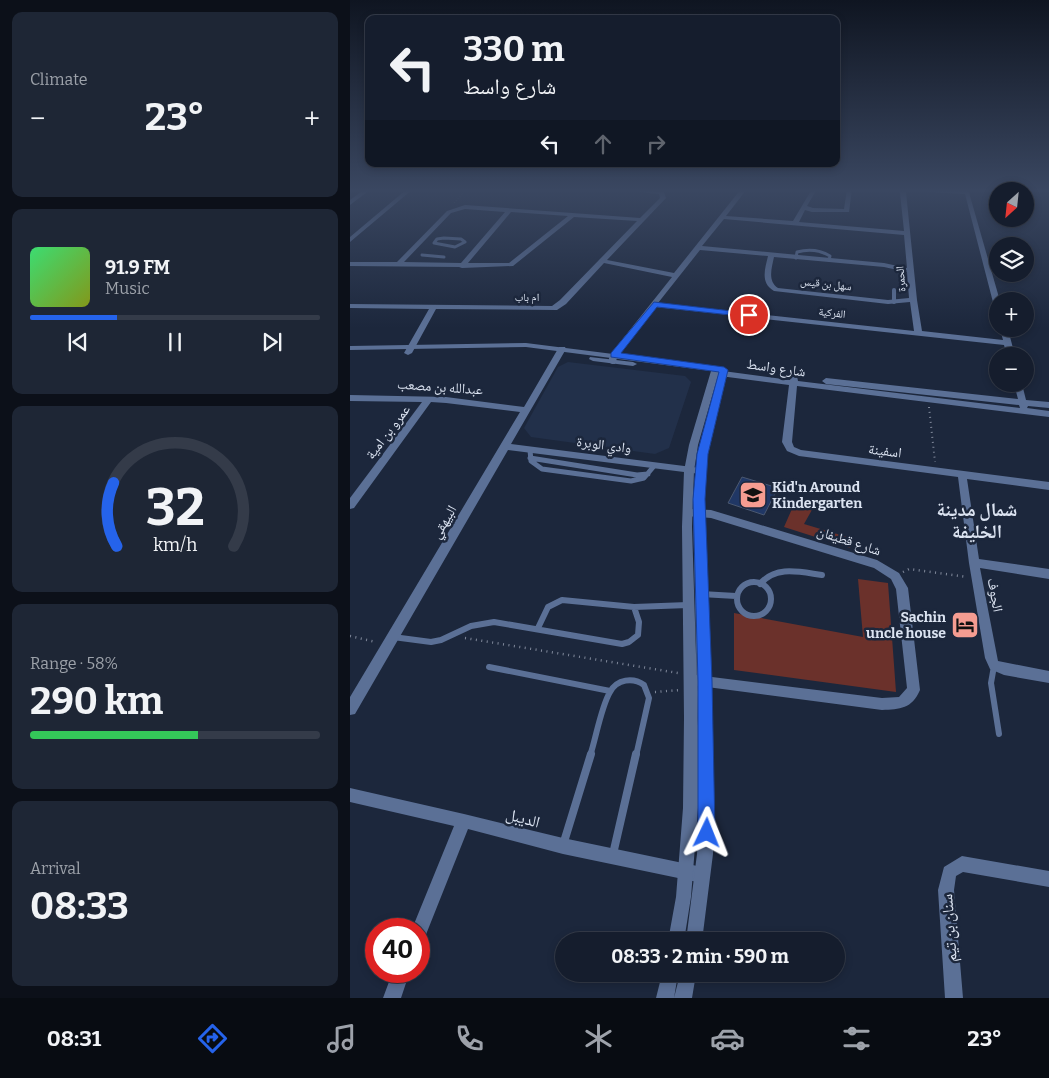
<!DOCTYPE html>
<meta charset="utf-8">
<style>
:root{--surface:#151d2d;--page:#1e2635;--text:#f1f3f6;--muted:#9da2aa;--line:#343b49;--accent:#2563eb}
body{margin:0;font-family:Bitter,"Noto Naskh Arabic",serif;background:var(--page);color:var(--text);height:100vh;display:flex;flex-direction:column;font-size:19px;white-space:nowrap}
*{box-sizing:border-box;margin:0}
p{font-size:16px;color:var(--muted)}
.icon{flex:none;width:28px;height:28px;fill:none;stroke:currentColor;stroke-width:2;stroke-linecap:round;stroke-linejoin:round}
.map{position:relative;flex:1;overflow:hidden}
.details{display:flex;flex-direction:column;gap:12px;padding:12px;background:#0c1019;width:350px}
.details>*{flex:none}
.banner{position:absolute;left:15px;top:15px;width:475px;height:152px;border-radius:10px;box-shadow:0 2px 8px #0003,0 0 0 1px var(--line);background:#151d2d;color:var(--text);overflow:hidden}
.needle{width:32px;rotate:207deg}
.fabs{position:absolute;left:639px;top:182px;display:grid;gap:10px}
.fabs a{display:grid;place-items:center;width:45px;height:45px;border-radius:50%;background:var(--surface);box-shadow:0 2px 8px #0003,0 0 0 1px var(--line);font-size:25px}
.speed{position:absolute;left:15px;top:918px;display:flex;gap:10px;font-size:25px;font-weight:700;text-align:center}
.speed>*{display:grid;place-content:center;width:65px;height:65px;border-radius:50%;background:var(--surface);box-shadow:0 2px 8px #0003,0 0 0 1px var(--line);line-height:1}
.speed .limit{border:8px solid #d22;background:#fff;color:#111}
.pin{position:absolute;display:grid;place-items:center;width:42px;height:42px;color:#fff;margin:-21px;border:2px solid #fff;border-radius:50%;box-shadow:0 1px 5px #0007}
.me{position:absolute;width:55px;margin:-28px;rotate:2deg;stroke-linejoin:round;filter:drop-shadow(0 0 4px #0008)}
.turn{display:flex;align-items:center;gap:18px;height:105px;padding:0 15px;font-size:22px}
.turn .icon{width:65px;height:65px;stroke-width:2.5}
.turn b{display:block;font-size:35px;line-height:42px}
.lanes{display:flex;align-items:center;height:48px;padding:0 15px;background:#0003;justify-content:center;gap:25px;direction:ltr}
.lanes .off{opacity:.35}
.big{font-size:38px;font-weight:700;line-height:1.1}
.details .card{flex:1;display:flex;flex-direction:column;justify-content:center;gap:8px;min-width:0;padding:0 18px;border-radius:10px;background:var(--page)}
.details .dial{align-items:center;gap:0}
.dial svg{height:130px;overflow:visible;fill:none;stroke:var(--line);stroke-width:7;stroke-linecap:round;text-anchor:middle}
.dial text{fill:var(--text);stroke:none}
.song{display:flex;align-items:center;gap:15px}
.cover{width:60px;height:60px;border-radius:8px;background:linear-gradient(135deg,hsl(140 70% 55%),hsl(70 70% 35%))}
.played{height:5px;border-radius:2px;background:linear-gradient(90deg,var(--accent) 30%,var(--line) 30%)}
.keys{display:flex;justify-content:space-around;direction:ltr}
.heat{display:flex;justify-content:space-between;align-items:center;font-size:28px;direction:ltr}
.charge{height:8px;border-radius:4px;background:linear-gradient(90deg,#34c759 58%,var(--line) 0)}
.trip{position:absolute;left:205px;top:932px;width:290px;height:50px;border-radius:25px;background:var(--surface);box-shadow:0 2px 8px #0003,0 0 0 1px var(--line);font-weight:700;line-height:50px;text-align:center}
.menu{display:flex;height:80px;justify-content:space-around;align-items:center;background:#080c12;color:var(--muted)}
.menu .icon{width:35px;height:35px}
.menu .current{color:var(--accent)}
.menu b{font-size:22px;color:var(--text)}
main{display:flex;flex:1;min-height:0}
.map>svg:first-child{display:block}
.built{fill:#22304a}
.green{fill:#6b312b}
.building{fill:#203765;stroke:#4a576f}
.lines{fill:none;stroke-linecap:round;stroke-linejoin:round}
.path-far2{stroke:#80899b;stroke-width:1;stroke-dasharray:0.5 2.5;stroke-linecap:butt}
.path-far1{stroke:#80899b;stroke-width:2;stroke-dasharray:1 4;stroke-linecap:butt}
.path{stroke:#80899b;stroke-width:2.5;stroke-dasharray:1 4.5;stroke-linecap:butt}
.service-far4{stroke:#5b7096;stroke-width:3}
.service-far3{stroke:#5b7096;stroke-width:4}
.service-far2{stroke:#5b7096;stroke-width:5}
.service-far1{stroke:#5b7096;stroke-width:6}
.service{stroke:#5b7096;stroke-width:8}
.minor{fill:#5b7096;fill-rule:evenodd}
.tertiary{fill:#5b7096;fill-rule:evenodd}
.route{fill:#2563eb;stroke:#184099}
.labels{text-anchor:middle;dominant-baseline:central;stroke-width:5;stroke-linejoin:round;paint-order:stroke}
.far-street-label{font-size:11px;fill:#dbe3f1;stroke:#1c273c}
.street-label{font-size:14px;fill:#dbe3f1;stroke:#1c273c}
.poi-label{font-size:14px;font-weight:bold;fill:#dbe3f1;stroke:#1c273c;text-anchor:start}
.near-street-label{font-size:16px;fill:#dbe3f1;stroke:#1c273c}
.district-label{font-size:19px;font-weight:bold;fill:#dbe3f1;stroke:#1c273c}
</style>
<main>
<section class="details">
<div class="card"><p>Climate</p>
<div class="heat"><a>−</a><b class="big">23°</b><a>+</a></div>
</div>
<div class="card">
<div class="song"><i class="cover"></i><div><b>91.9 FM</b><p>Music</p></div></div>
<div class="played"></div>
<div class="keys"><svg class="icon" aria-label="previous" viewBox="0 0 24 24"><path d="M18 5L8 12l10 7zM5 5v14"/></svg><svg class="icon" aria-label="pause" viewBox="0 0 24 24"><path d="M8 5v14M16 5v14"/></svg><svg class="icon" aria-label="next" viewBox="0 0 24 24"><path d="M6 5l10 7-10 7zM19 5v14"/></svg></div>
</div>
<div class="card dial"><svg viewBox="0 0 100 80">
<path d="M14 69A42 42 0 1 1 86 69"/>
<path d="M14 69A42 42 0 0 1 12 30" stroke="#2563eb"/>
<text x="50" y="56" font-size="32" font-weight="700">32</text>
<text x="50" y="72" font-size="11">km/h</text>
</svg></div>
<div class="card"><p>Range · 58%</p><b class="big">290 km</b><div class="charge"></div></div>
<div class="card"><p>Arrival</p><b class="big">08:33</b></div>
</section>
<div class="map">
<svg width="699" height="998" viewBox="0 0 699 998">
<rect width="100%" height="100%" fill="#1c273c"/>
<!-- built -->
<path class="built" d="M 218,362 L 335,376 L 341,382 L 319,448 L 305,454 L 181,437 L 174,428 L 208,367 Z"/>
<!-- green -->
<path class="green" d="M 445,502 L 463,508 L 454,524 L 504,539 L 500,548 L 434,527 Z
M 508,579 L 538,583 L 546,692 L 384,670 L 384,613 L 513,637 Z"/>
<!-- building -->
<path class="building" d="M 392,477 L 428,488 L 414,515 L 378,503 Z"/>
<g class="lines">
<!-- path-far2 -->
<path class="path-far2" d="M 104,203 L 117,189"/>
<!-- path-far1 -->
<path class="path-far1" d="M 579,407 L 585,462"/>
<!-- path -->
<path class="path" d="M 553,572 L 559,569 L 617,577
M 0,636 L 26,642
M 115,638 L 328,673
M 305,692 L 330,690"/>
<!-- service-far4 -->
<path class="service-far4" d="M 94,238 L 111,239 L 115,242 L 105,247 L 84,243 L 87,239 Z
M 72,255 L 94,257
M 446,258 L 447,252 C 458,249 470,250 480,256 L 479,260"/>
<!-- service-far3 -->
<path class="service-far3" d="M 544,290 L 544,302"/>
<!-- service-far2 -->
<path class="service-far2" d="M 180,450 L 181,461 L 192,469 L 281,481 L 294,478 L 304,466
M 180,458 L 287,475 L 298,474"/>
<!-- service-far1 -->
<path class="service-far1" d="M387 599a17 17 0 1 1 34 0a17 17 0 1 1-34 0Z
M 410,584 C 426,565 450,572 472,575
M 351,594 L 386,596
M 188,628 L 198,607 L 212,600 L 284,607 L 338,605
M 43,637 L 81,642 L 91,640 L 121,626 L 144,622 L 272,644 L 279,642 L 288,635 L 289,622 L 284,607
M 644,666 L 641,683 L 649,734
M 139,667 L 260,691
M 240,756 C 246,738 251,707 260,692 C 267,679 283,677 294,685 L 299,698 L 286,756"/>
<!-- service -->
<path class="service" d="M 213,845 L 241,754
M 263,854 L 286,754"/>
<!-- minor -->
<path class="minor" d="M 15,189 L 21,189 L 0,205 L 0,200 Z
M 57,189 L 63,189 L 0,242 L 0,237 Z
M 279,189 L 314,192 L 316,198 L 257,260 L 324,273 L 391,189 L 397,189 L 376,216 L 443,221 L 462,189 L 467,189 L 457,206 L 463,208 L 494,209 L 497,189 L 502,189 L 499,212 L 462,212 L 455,210 L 449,222 L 554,231 L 550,193 L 545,189 L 551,189 L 556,192 L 567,300 L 572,331 L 653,340 L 650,329 L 658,329 L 665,356 L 657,356 L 654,345 L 305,307 L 268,355 L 265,364 L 262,364 L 258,362 L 260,355 L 322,277 L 254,263 L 216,304 L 207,310 L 86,309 L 62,353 L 58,355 L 54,353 L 79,309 L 0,308 L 0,304 L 202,306 L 210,300 L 287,221 L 224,217 L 163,266 L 112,268 L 109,267 L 0,266 L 0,262 L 47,262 L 97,211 L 115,205 L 290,218 L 310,198 L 309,194 L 281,191 ZM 115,209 L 155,212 L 111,263 L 54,262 L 101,213 ZM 161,212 L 218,216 L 159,263 L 118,263 ZM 374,219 L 554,235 L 557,268 L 534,263 L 352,246 ZM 350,250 L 418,256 C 415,269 410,283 424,291 L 538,304 L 560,302 L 564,331 L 308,303 ZM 424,257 L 534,267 L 557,272 L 559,298 L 538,300 L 428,288 C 417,281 422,267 424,257 Z
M 560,189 L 614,191 L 614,189 L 618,189 L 650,301 L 648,301 L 648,308 L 644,306 L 615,194 L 562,191 Z
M 676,189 L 699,189 L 699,192 L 679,191 Z
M 209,347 L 215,347 L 216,349 L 161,444 L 350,468 L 355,471 L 350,474 L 158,450 L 5,714 L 0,715 L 0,697 L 170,412 L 96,403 L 81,402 L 4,508 L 0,509 L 0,498 L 72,402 L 0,401 L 0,395 L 96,397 L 174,407 Z
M 373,371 L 440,380 L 441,376 L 447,376 L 448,381 L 670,408 L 669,405 L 476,384 L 472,381 L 476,378 L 668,399 L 664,384 L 672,384 L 676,400 L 699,402 L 699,408 L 678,406 L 677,408 L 699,411 L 699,417 L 447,386 L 442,442 L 444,447 L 451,450 L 699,482 L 699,490 L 617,479 L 629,559 L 699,569 L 699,579 L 630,568 L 648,661 L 699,671 L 699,683 L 654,675 L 640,669 L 635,658 L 619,563 L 608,477 L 449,456 L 437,451 L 432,442 L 439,385 L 370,376 L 369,374 Z
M 340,509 L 361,510 L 527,560 L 549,573 L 558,588 L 570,690 C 562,709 550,709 532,710 L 342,685 L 340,681 L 342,677 L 346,675 L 532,698 L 549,697 L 557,688 L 546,589 L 541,579 L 524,568 L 361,518 L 336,516 L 335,513 L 336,510 Z
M 0,788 L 114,814 L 213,838 L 352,867 L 357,870 L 360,875 L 357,880 L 352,883 L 213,854 L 118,829 L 75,937 L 69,939 L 69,929 L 62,929 L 104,826 L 0,802 Z
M 612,856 L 699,871 L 699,887 L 613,872 L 606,876 L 604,890 L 613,998 L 595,998 L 588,890 L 594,867 Z
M 43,971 L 60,971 L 51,998 L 33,998 Z"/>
<!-- tertiary -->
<path class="tertiary" d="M 176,343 L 374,368 L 378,370 L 358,454 L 353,512 L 364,812 L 363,854 L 352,941 L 336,941 L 347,854 L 350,812 L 343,512 L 348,454 L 369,372 L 348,445 L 344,471 L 342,527 L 348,718 L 348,808 L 341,897 L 334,941 L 318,941 L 326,897 L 333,808 L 334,718 L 332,527 L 334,471 L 339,445 L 361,371 L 176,347 L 0,350 L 0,346 Z
M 240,357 L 283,362 L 287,364 L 283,366 L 243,361 L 239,359 Z
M 312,974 L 328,974 L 324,998 L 306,998 Z
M 330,974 L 346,974 L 342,998 L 324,998 Z"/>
</g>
<!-- sky -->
<linearGradient id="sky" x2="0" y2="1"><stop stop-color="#0f1521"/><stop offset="0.58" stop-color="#3a4761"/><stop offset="1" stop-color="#3a4761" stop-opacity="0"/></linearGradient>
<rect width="699" height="328" fill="url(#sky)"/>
<!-- route -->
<path class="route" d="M 304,302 L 399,313 L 403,315 L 399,317 L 307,307 L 271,353 L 374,367 L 378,370 L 358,454 L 355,499 L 362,681 L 365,833 L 363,839 L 357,841 L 351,839 L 348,833 L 348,681 L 343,499 L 347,454 L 369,372 L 261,357 L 261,353 Z"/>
<!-- icons -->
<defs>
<g id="school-square" transform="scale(1.4375)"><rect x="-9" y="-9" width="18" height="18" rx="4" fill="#f59c91" stroke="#1c273c"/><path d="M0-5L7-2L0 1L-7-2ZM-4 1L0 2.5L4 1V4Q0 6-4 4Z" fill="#111"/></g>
<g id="hotel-square" transform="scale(1.4375)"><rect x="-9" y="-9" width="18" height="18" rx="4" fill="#f59c91" stroke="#1c273c"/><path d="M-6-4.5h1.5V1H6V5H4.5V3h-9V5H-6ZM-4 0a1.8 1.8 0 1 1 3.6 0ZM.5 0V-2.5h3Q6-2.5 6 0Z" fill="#111"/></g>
</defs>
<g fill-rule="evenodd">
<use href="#school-square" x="403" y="495"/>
<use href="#hotel-square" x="615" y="625"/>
</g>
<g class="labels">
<!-- far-street labels -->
<g class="far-street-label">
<text transform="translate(551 279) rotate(-95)">الحمرة</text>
<text transform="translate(476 284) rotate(6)">سهل بن قيس</text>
<text x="177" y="297">ام باب</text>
<text transform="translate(482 313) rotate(6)">الفركية</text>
</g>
<!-- street labels -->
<g class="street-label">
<text transform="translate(426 368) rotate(8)">شارع واسط</text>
<text transform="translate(90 387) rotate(4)">عبدالله بن مصعب</text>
<text transform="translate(38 432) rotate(-53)">عمرو بن امية</text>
<text transform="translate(254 445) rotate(7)">وادي الوبرة</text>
<text transform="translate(535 451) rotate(7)">اسفينة</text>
<text transform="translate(94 522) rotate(-59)">البيهقي</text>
<text transform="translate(499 541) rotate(18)">شارع قطيفان</text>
<text transform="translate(645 595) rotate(80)">الجوف</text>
</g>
<!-- poi labels -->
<g class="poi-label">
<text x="422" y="487">Kid'n Around<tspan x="422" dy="16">Kindergarten</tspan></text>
<text x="596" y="617" text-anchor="end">Sachin<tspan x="596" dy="16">uncle house</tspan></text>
</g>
<!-- near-street labels -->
<g class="near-street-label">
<text transform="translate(173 818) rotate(15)">الديبل</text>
<text transform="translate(599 928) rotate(-94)">سنان بن تيم</text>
</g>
<!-- district labels -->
<g class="district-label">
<text x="627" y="509">شمال مدينة<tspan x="627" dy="22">الخليفة</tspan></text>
</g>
</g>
</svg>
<div class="fabs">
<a><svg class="needle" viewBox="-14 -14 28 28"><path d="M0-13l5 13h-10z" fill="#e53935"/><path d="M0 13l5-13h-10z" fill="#9da2aa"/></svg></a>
<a><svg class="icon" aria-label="layers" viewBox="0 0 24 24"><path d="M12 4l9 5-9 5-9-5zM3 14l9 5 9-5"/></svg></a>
<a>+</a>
<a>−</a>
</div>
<div class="speed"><div class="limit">40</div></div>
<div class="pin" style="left:399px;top:315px;background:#d93025"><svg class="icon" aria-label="arrive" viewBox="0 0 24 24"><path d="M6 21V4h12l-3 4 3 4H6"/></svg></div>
<svg class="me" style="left:357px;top:833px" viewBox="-20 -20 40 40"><path d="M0-17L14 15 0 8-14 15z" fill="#2563eb" stroke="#fff" stroke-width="4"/></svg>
<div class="trip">08:33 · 2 min · 590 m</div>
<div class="banner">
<div class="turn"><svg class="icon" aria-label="left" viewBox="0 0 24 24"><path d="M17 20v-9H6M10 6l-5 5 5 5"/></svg><div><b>330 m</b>شارع واسط</div></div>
<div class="lanes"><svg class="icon" aria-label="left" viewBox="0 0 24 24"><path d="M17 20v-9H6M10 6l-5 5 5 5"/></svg><svg class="icon off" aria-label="ahead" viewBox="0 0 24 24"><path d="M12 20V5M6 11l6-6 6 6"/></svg><svg class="icon off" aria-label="right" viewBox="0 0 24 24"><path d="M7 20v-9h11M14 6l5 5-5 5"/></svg></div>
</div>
</div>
</main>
<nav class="menu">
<b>08:31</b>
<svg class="icon current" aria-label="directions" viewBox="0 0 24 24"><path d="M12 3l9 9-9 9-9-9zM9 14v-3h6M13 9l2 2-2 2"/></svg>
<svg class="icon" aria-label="music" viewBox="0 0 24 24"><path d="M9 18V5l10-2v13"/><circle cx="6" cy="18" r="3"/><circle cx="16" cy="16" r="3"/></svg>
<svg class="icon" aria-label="phone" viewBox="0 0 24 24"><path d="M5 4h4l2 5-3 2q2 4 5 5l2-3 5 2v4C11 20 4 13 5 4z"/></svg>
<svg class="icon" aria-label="climate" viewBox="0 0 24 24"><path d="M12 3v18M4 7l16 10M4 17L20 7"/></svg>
<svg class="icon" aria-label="car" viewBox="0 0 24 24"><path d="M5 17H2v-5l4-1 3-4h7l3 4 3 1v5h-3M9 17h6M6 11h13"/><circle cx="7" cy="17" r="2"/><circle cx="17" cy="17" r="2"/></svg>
<svg class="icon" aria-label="filters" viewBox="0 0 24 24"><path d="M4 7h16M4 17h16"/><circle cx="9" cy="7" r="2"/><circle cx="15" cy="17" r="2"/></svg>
<b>23°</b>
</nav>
